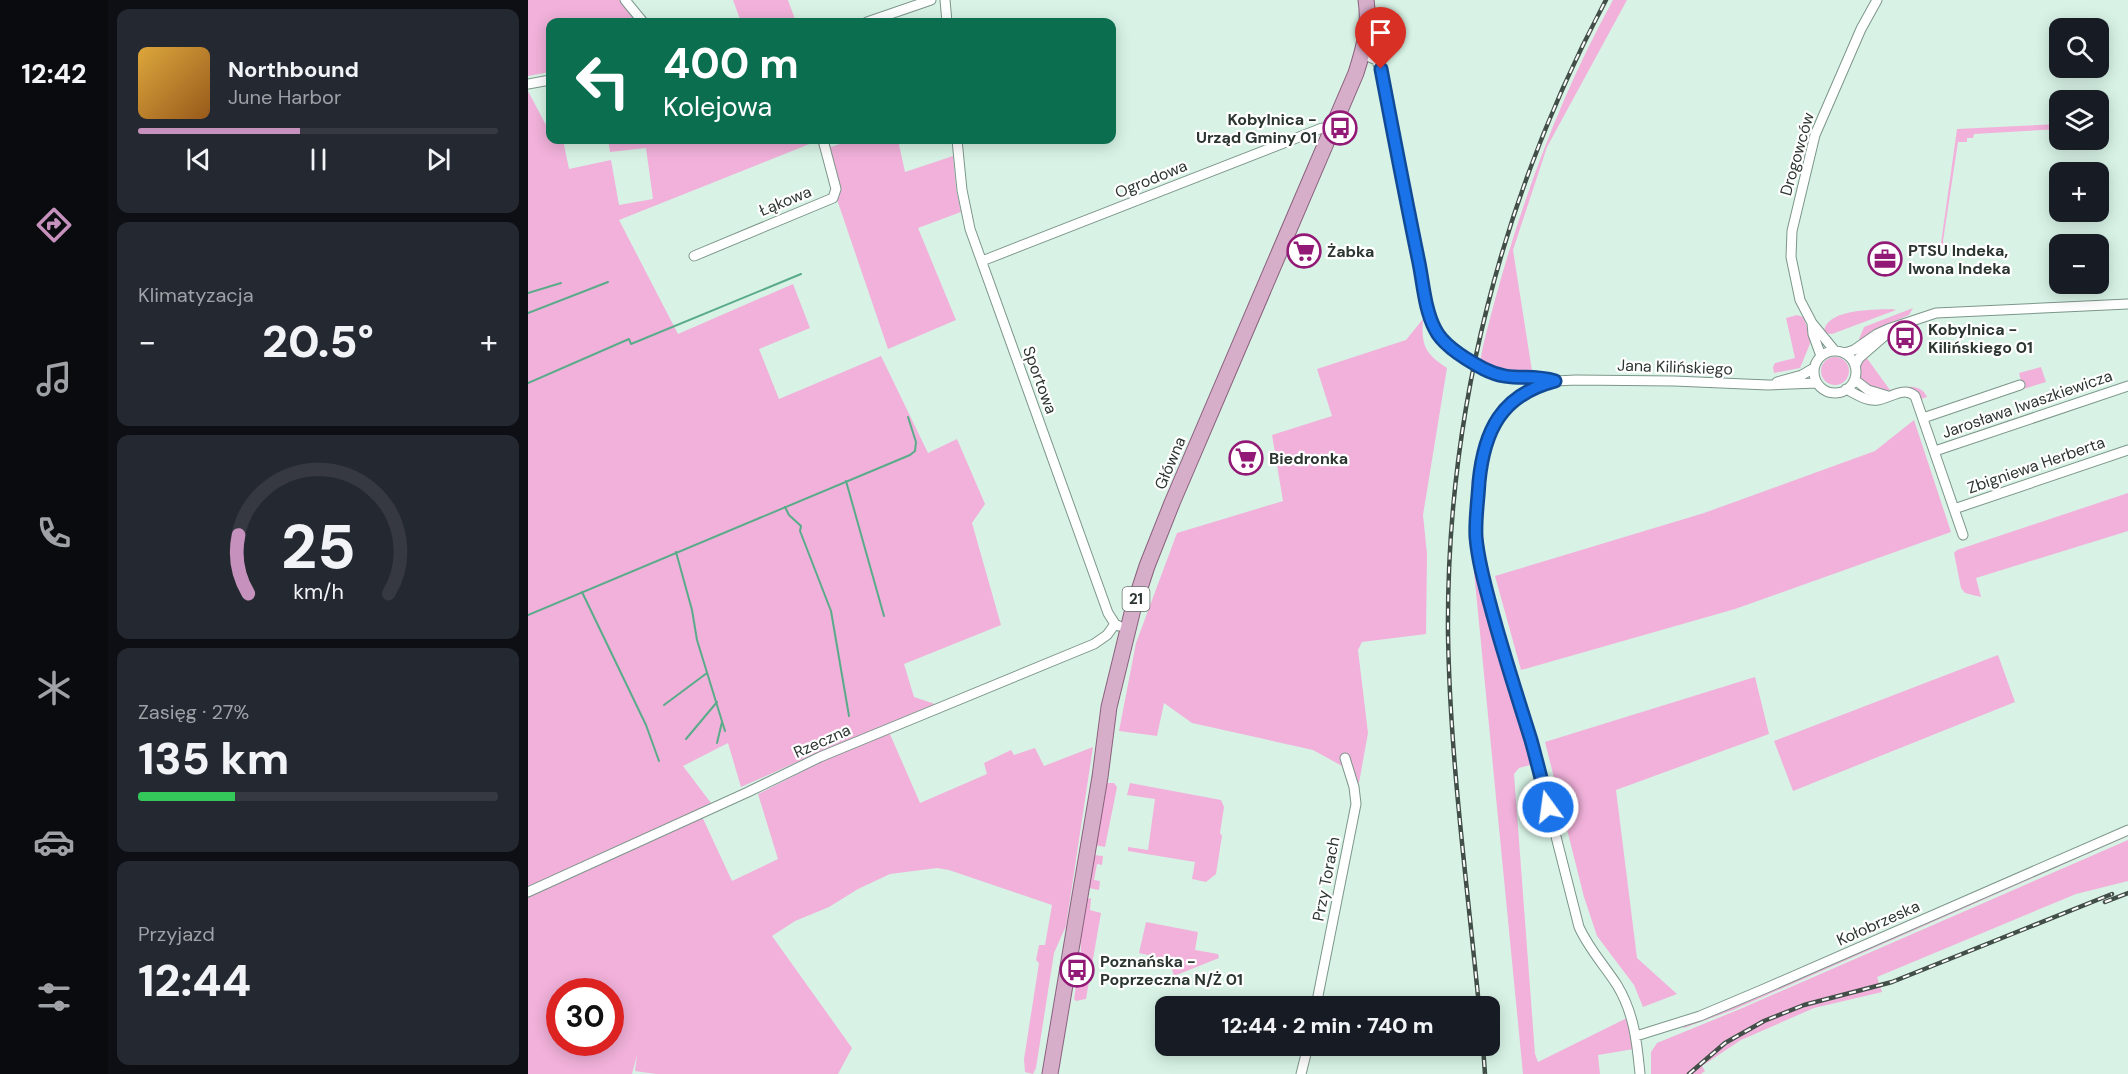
<!DOCTYPE html>
<html lang="pl">
<meta charset="utf-8">
<style>
:root{--surface:#171b24;--page:#242831;--text:#f1f3f6;--muted:#9ea1a6;--line:#363941;--accent:#c691bc}
body{margin:0;font-family:"DM Sans",sans-serif;background:var(--page);color:var(--text);height:100vh;display:flex;flex-direction:column;font-size:22px;white-space:nowrap}
*{box-sizing:border-box;margin:0}
p{font-size:20px;color:var(--muted)}
.icon{flex:none;width:33px;height:33px;fill:none;stroke:currentColor;stroke-width:2;stroke-linecap:round;stroke-linejoin:round}
.map{position:relative;flex:1;overflow:hidden}
.drawer{display:flex;flex-direction:column;gap:9px;padding:9px;background:#0d0f14;width:420px}
.drawer>*{flex:none}
.guide{position:absolute;left:18px;top:18px;width:570px;height:126px;border-radius:12px;box-shadow:0 3px 15px #0003;background:#0b6e4f;color:#fff;overflow:hidden}
.buttons{position:absolute;left:1521px;top:18px;display:grid;gap:12px}
.buttons a{display:grid;place-items:center;width:60px;height:60px;border-radius:12px;background:var(--surface);box-shadow:0 3px 15px #0003;font-size:30px}
.speed{position:absolute;left:18px;top:978px;display:flex;gap:12px;font-size:30px;font-weight:700;text-align:center}
.speed>*{display:grid;place-content:center;width:78px;height:78px;border-radius:50%;background:var(--surface);box-shadow:0 3px 15px #0003;line-height:1}
.speed .limit{border:9px solid #d22;background:#fff;color:#111}
.pin{position:absolute;display:grid;place-items:center;width:51px;height:51px;color:#fff;margin:-62px -26px;border-radius:50% 50% 50% 0;rotate:-45deg;box-shadow:0 0 6px #0007}
.pin .icon{rotate:45deg}
.me{position:absolute;width:66px;margin:-33px;rotate:346deg;stroke-linejoin:round;filter:drop-shadow(0 0 4px #0008)}
.turn{display:flex;align-items:center;gap:21px;height:126px;padding:0 18px;font-size:27px}
.turn .icon{width:78px;height:78px;stroke-width:2.5}
.turn b{display:block;font-size:42px;line-height:51px}
.big{font-size:45px;font-weight:800;line-height:1.1}
.drawer .widget{flex:1;display:flex;flex-direction:column;justify-content:center;gap:9px;min-width:0;padding:0 21px;border-radius:12px;background:var(--page)}
.drawer .dial{align-items:center;gap:0}
.dial svg{height:156px;overflow:visible;fill:none;stroke:var(--line);stroke-width:7;stroke-linecap:round;text-anchor:middle}
.dial text{fill:var(--text);stroke:none}
.song{display:flex;align-items:center;gap:18px}
.cover{width:72px;height:72px;border-radius:9px;background:linear-gradient(135deg,hsl(40 70% 55%),hsl(30 70% 35%))}
.played{height:6px;border-radius:3px;background:linear-gradient(90deg,var(--accent) 45%,var(--line) 45%)}
.keys{display:flex;justify-content:space-around;direction:ltr}
.heat{display:flex;justify-content:space-between;align-items:center;font-size:33px;direction:ltr}
.charge{height:9px;border-radius:4px;background:linear-gradient(90deg,#34c759 27%,var(--line) 0)}
.trip{position:absolute;left:627px;top:996px;width:345px;height:60px;border-radius:12px;background:var(--surface);box-shadow:0 3px 15px #0003;font-weight:800;line-height:60px;text-align:center}
main{display:flex;flex:1;min-height:0}
.dock{display:flex;flex-direction:column;width:108px;justify-content:space-around;align-items:center;background:#090b0e;color:var(--muted)}
.dock .icon{width:42px;height:42px}
.dock .on{color:var(--accent)}
.dock b{font-size:27px;color:var(--text)}
.map>svg:first-child{display:block}
.green{fill:#f1b1da;fill-rule:evenodd}
.lines{fill:none;stroke-linecap:round;stroke-linejoin:round}
.stream{stroke:#5aab8a;stroke-width:2}
.street-casing{stroke:#7c968a;stroke-width:11}
.primary-casing{stroke:#8a617d;stroke-width:17}
.street{stroke:#fff;stroke-width:9}
.primary{stroke:#d7aeca;stroke-width:15}
.rail-casing{stroke:#424e48;stroke-width:4.5}
.rail{stroke:#fff;stroke-width:2;stroke-dasharray:7;stroke-linecap:butt}
.route-casing{stroke:#114b97;stroke-width:15}
.route{stroke:#1a73e8;stroke-width:10}
.labels{text-anchor:middle;dominant-baseline:central;stroke-width:4.5;stroke-linejoin:round;paint-order:stroke}
.shield{fill:#fff;stroke:#6b726f;stroke-width:1.5}
.shield-label{font-size:15px;font-weight:bold;fill:#2c3631}
.poi-label{font-size:16px;font-weight:bold;fill:#2c3631;stroke:#fff;text-anchor:start}
.street-label{font-size:16px;fill:#2c3631;stroke:#fff}
</style>
<main>
<nav class="dock">
<b>12:42</b>
<svg class="icon on" aria-label="directions" viewBox="0 0 24 24"><path d="M12 3l9 9-9 9-9-9zM9 14v-3h6M13 9l2 2-2 2"/></svg>
<svg class="icon" aria-label="music" viewBox="0 0 24 24"><path d="M9 18V5l10-2v13"/><circle cx="6" cy="18" r="3"/><circle cx="16" cy="16" r="3"/></svg>
<svg class="icon" aria-label="phone" viewBox="0 0 24 24"><path d="M5 4h4l2 5-3 2q2 4 5 5l2-3 5 2v4C11 20 4 13 5 4z"/></svg>
<svg class="icon" aria-label="climate" viewBox="0 0 24 24"><path d="M12 3v18M4 7l16 10M4 17L20 7"/></svg>
<svg class="icon" aria-label="car" viewBox="0 0 24 24"><path d="M5 17H2v-5l4-1 3-4h7l3 4 3 1v5h-3M9 17h6M6 11h13"/><circle cx="7" cy="17" r="2"/><circle cx="17" cy="17" r="2"/></svg>
<svg class="icon" aria-label="filters" viewBox="0 0 24 24"><path d="M4 7h16M4 17h16"/><circle cx="9" cy="7" r="2"/><circle cx="15" cy="17" r="2"/></svg>
</nav>
<section class="drawer">
<div class="widget">
<div class="song"><i class="cover"></i><div><b>Northbound</b><p>June Harbor</p></div></div>
<div class="played"></div>
<div class="keys"><svg class="icon" aria-label="previous" viewBox="0 0 24 24"><path d="M18 5L8 12l10 7zM5 5v14"/></svg><svg class="icon" aria-label="pause" viewBox="0 0 24 24"><path d="M8 5v14M16 5v14"/></svg><svg class="icon" aria-label="next" viewBox="0 0 24 24"><path d="M6 5l10 7-10 7zM19 5v14"/></svg></div>
</div>
<div class="widget"><p>Klimatyzacja</p>
<div class="heat"><a>−</a><b class="big">20.5°</b><a>+</a></div>
</div>
<div class="widget dial"><svg viewBox="0 0 100 80">
<path d="M14 69A42 42 0 1 1 86 69"/>
<path d="M14 69A42 42 0 0 1 9 39" stroke="#c691bc"/>
<text x="50" y="56" font-size="32" font-weight="700">25</text>
<text x="50" y="72" font-size="11">km/h</text>
</svg></div>
<div class="widget"><p>Zasięg · 27%</p><b class="big">135 km</b><div class="charge"></div></div>
<div class="widget"><p>Przyjazd</p><b class="big">12:44</b></div>
</section>
<div class="map">
<svg width="1600" height="1074" viewBox="0 0 1600 1074">
<rect width="100%" height="100%" fill="#d8f3e6"/>
<!-- green -->
<path class="green" d="M 0,0 L 92,0 L 110,22 L 22,22 L 22,72 L 0,76 Z
M 205,0 L 260,0 L 268,22 L 213,22 Z
M 1085,0 L 1099,0 L 1019,147 L 985,250 L 1004,371 C 986,371 968,372 952,362 L 955,346 C 985,225 1025,109 1085,0 Z
M 0,91 L 19,127 L 22,127 L 22,140 L 35,140 L 41,169 L 83,160 L 91,205 L 125,199 L 118,148 L 82,152 L 80,140 L 300,140 L 303,147 L 323,140 L 370,140 L 377,172 L 425,156 L 428,188 L 433,212 L 390,228 L 428,320 L 360,349 L 289,141 L 91,220 L 150,334 L 265,284 L 282,328 L 231,349 L 251,399 L 353,356 L 400,453 L 429,439 L 457,504 L 444,523 L 473,625 L 376,664 L 386,697 L 407,704 L 287,754 L 213,787 L 200,743 L 155,766 L 183,803 L 171,810 L 204,881 L 250,859 L 230,794 L 293,762 L 361,732 L 392,803 L 459,774 L 456,763 L 483,750 L 486,755 L 507,748 L 516,766 L 565,747 L 538,926 L 526,953 L 508,1068 L 505,1074 L 497,1072 L 496,1059 L 511,963 L 508,960 L 511,945 L 517,945 L 524,905 L 421,870 L 409,868 L 362,874 L 330,889 L 301,907 L 267,921 L 244,936 L 324,1048 L 310,1074 L 128,1074 L 107,1071 L 109,1055 L 104,1074 L 0,1074 ZM 32,992 L 82,992 L 82,1042 L 32,1042 Z
M 1531,124 L 1531,129 L 1446,134 L 1445,138 L 1439,138 L 1439,142 L 1430,142 L 1415,241 L 1418,252 L 1412,250 L 1429,129 Z
M 1385,308 L 1381,315 L 1358,325 L 1333,343 L 1331,339 L 1336,327 Z
M 1364,309 L 1368,310 L 1304,334 L 1296,333 C 1297,308 1347,310 1364,309 Z
M 1269,315 L 1275,317 L 1284,339 L 1272,368 L 1246,373 L 1245,367 L 1247,363 L 1267,358 L 1258,318 Z
M 895,319 C 893,345 897,354 919,368 L 895,515 L 899,554 L 898,634 L 834,642 L 830,650 L 840,733 L 831,783 L 814,766 L 785,750 L 664,723 L 636,703 L 629,736 L 591,731 L 608,643 L 649,533 L 755,501 L 744,435 L 804,416 L 789,369 L 878,340 Z
M1293 371a14 14 0 1 1 28 0a14 14 0 1 1-28 0Z
M 1338,357 L 1362,390 C 1376,387 1392,382 1399,397 L 1393,399 C 1391,395 1389,390 1384,389 C 1367,385 1358,398 1338,385 C 1332,381 1331,376 1332,369 C 1332,363 1334,360 1338,357 Z
M 1513,367 L 1518,382 L 1495,389 L 1491,373 Z
M 1386,420 L 1423,532 L 1207,609 L 993,670 L 967,576 L 1176,513 L 1347,451 Z
M 1600,493 L 1600,531 L 1448,578 L 1453,597 L 1437,593 L 1433,588 L 1426,553 L 1429,550 Z
M 944,551 L 969,649 L 1006,770 L 1002,765 L 991,768 L 986,774 L 1007,1054 L 1010,1062 L 1099,1018 L 1106,1049 L 1070,1055 L 1072,1074 L 995,1074 Z
M 1470,655 L 1487,702 L 1265,791 L 1246,741 Z
M 1227,677 L 1241,734 L 1088,790 L 1109,958 L 1149,994 L 1115,1007 L 1106,985 L 1069,936 L 1056,897 L 1017,742 Z
M 578,783 L 586,783 L 589,787 L 577,847 L 567,845 Z
M 602,783 L 693,800 L 696,807 L 692,833 L 694,836 L 688,874 L 678,882 L 664,879 L 667,862 L 600,851 L 600,847 L 620,850 L 627,799 L 599,795 Z
M 1600,834 L 1600,836 L 1205,1010 L 1156,1028 L 1155,1027 L 1192,1013 Z
M 1600,840 L 1600,881 L 1548,894 L 1349,977 L 1354,992 L 1286,1008 L 1213,1040 L 1174,1066 L 1177,1071 L 1173,1074 L 1123,1074 L 1123,1052 L 1129,1043 L 1212,1009 Z
M 566,855 L 575,856 L 574,865 L 569,864 L 566,880 L 572,881 L 571,890 L 561,888 Z
M 563,898 L 562,910 L 573,913 L 558,999 L 548,1001 L 546,999 L 553,952 L 552,936 L 558,899 Z
M 618,922 L 670,932 L 667,950 L 690,954 L 691,958 L 646,976 L 641,960 L 611,953 Z"/>
<g class="lines">
<!-- stream -->
<path class="stream" d="M 0,293 L 33,283
M 0,313 L 80,282
M 0,383 L 101,339 L 103,344 L 273,274
M 318,481 L 356,616
M 257,507 L 261,515 L 273,526 L 272,531 L 303,611 L 321,716
M 148,552 L 164,610 L 169,640 L 197,731
M 54,592 L 118,725 L 131,761
M 0,615 L 382,455 L 387,451 L 388,442 L 380,417
M 136,705 L 179,673
M 158,739 L 189,702
M 189,743 L 194,722"/>
<!-- street casing -->
<g class="street-casing">
<path id="street" d="M 97,0 L 115,22
M 417,0 L 419,22
M 339,22 L 403,0
M 835,54 L 848,60 L 853,69 C 865,133 877,197 891,261 C 895,283 897,313 909,332 C 918,348 940,360 955,368 C 982,383 1000,372 1026,381
M 0,84 L 22,80
M 429,140 L 434,190 L 442,229 L 580,613 L 587,624 L 591,626
M 166,256 L 305,198 L 308,189 L 295,140
M 454,261 L 794,128 L 803,129
M 1284,323 L 1285,334 L 1293,356
M 1307,351 L 1284,323 L 1272,300 L 1263,257 L 1264,231 L 1287,135 L 1333,29 L 1349,0
M1286 372a21 21 0 1 1 42 0a21 21 0 1 1-42 0Z
M 1317,353 L 1326,350 L 1349,334 L 1360,329 L 1408,313 L 1600,304
M 1327,366 L 1331,358 L 1361,332
M 1327,380 L 1340,390 L 1360,396
M 1249,382 L 1274,375 L 1286,368
M 1318,389 C 1328,394 1339,402 1350,400 C 1363,398 1375,386 1387,396 L 1435,535
M 1395,418 L 1492,385
M 1407,451 L 1600,386
M 1426,509 L 1600,450
M 0,892 L 220,792 L 292,757 L 566,644 L 579,635 L 587,624
M 788,1006 L 828,804 L 826,787 L 817,758
M 1108,1036 L 1172,1016 L 1236,989 L 1600,830
M 773,1074 L 780,1046
M 1112,1074 C 1109,1042 1106,1013 1089,985 C 1076,965 1061,949 1051,927 L 1009,762 L 970,637 L 951,561 L 948,534 L 949,505 L 955,452 L 962,432 L 972,415 L 987,400 L 1004,389 L 1027,381 L 1048,380 L 1146,381 L 1240,385 L 1289,383"/>
</g>
<!-- primary casing -->
<g class="primary-casing">
<path id="primary" d="M 522,1074 L 572,777 L 581,707 L 605,609 L 619,566 L 644,503 L 828,73 C 836,48 842,26 838,0"/>
</g>
<!-- street -->
<use href="#street" class="street"/>
<!-- primary -->
<use href="#primary" class="primary"/>
<!-- rail casing -->
<g class="rail-casing">
<path id="rail" d="M 1577,902 L 1600,893
M 951,1006 C 939,883 922,758 920,634 C 918,412 974,195 1078,0
M 955,1046 L 957,1074
M 1161,1074 L 1197,1043 L 1236,1021 L 1276,1005 L 1364,982 L 1584,894"/>
</g>
<!-- rail -->
<use href="#rail" class="rail"/>
</g>
<g class="lines">
<!-- route casing -->
<g class="route-casing">
<path id="route" d="M 853,69 C 865,132 877,195 890,258 C 895,280 896,308 907,329 C 915,346 939,360 956,369 C 983,383 1001,373 1027,381 C 973,395 956,431 951,482 C 950,501 947,519 948,537 C 950,560 956,582 962,604 C 974,650 989,695 1003,740 C 1009,762 1015,785 1020,807"/>
</g>
<!-- route -->
<use href="#route" class="route"/>
</g>
<!-- icons -->
<defs>
<g id="bus-ring" transform="scale(1.725)"><circle r="9.5" fill="#fff" stroke="#921975" stroke-width="1.5"/><path d="M-5-6H5V4H4V6H2V4H-2V6H-4V4H-5ZM-3.5-4V0h7V-4ZM-3.5 1.2v1.5H-2V1.2ZM2 1.2v1.5H3.5V1.2Z" fill="#921975"/></g>
<g id="supermarket-ring" transform="scale(1.725)"><circle r="9.5" fill="#fff" stroke="#921975" stroke-width="1.5"/><path d="M-6-5.5h2.5l.6 2H6L4.5 2H-2.5L-4.4-4H-6ZM-1.5 3.2a1.3 1.3 0 1 0 .1 0ZM3 3.2a1.3 1.3 0 1 0 .1 0Z" fill="#921975"/></g>
<g id="office-ring" transform="scale(1.725)"><circle r="9.5" fill="#fff" stroke="#921975" stroke-width="1.5"/><path d="M-6-3h4V-5.5h4V-3h4V5H-6ZM-1-4.5V-3h2v-1.5ZM-6 0V1H6V0Z" fill="#921975"/></g>
</defs>
<g fill-rule="evenodd">
<use href="#bus-ring" x="812" y="128"/>
<use href="#supermarket-ring" x="776" y="251"/>
<use href="#office-ring" x="1357" y="259"/>
<use href="#bus-ring" x="1377" y="338"/>
<use href="#supermarket-ring" x="718" y="458"/>
<use href="#bus-ring" x="549" y="970"/>
</g>
<g class="labels">
<!-- shield labels -->
<rect class="shield" x="594.5" y="587" width="27" height="24" rx="4.5"/>
<g class="shield-label">
<text x="608" y="599">21</text>
</g>
<!-- poi labels -->
<g class="poi-label">
<text x="789" y="119" text-anchor="end">Kobylnica -<tspan x="789" dy="18">Urząd Gminy 01</tspan></text>
<text x="1380" y="250">PTSU Indeka,<tspan x="1380" dy="18">Iwona Indeka</tspan></text>
<text x="799" y="251">Żabka</text>
<text x="1400" y="329">Kobylnica -<tspan x="1400" dy="18">Kilińskiego 01</tspan></text>
<text x="741" y="458">Biedronka</text>
<text x="572" y="961">Poznańska -<tspan x="572" dy="18">Poprzeczna N/Ż 01</tspan></text>
</g>
<!-- street labels -->
<g class="street-label">
<text transform="translate(1269 154) rotate(-74)">Drogowców</text>
<text transform="translate(623 179) rotate(-22)">Ogrodowa</text>
<text transform="translate(257 201) rotate(-22)">Łąkowa</text>
<text transform="translate(1147 367) rotate(2)">Jana Kilińskiego</text>
<text transform="translate(512 380) rotate(70)">Sportowa</text>
<text transform="translate(1499 404) rotate(-19)">Jarosława Iwaszkiewicza</text>
<text transform="translate(642 463) rotate(-67)">Główna</text>
<text transform="translate(1508 465) rotate(-19)">Zbigniewa Herberta</text>
<text transform="translate(294 741) rotate(-24)">Rzeczna</text>
<text transform="translate(798 879) rotate(-79)">Przy Torach</text>
<text transform="translate(1350 923) rotate(-24)">Kołobrzeska</text>
</g>
</g>
</svg>
<div class="buttons">
<a><svg class="icon" aria-label="search" viewBox="0 0 24 24"><circle cx="10" cy="10" r="6"/><path d="M15 15l6 6"/></svg></a>
<a><svg class="icon" aria-label="layers" viewBox="0 0 24 24"><path d="M12 4l9 5-9 5-9-5zM3 14l9 5 9-5"/></svg></a>
<a>+</a>
<a>−</a>
</div>
<div class="speed"><div class="limit">30</div></div>
<div class="pin" style="left:853px;top:69px;background:#d93025"><svg class="icon" aria-label="arrive" viewBox="0 0 24 24"><path d="M6 21V4h12l-3 4 3 4H6"/></svg></div>
<svg class="me" style="left:1020px;top:807px" viewBox="-20 -20 40 40"><circle r="17" fill="#1a73e8" stroke="#fff" stroke-width="3"/><path d="M0-11L8 9 0 5-8 9z" fill="#fff"/></svg>
<div class="trip">12:44 · 2 min · 740 m</div>
<div class="guide">
<div class="turn"><svg class="icon" aria-label="left" viewBox="0 0 24 24"><path d="M17 20v-9H6M10 6l-5 5 5 5"/></svg><div><b>400 m</b>Kolejowa</div></div>
</div>
</div>
</main>
